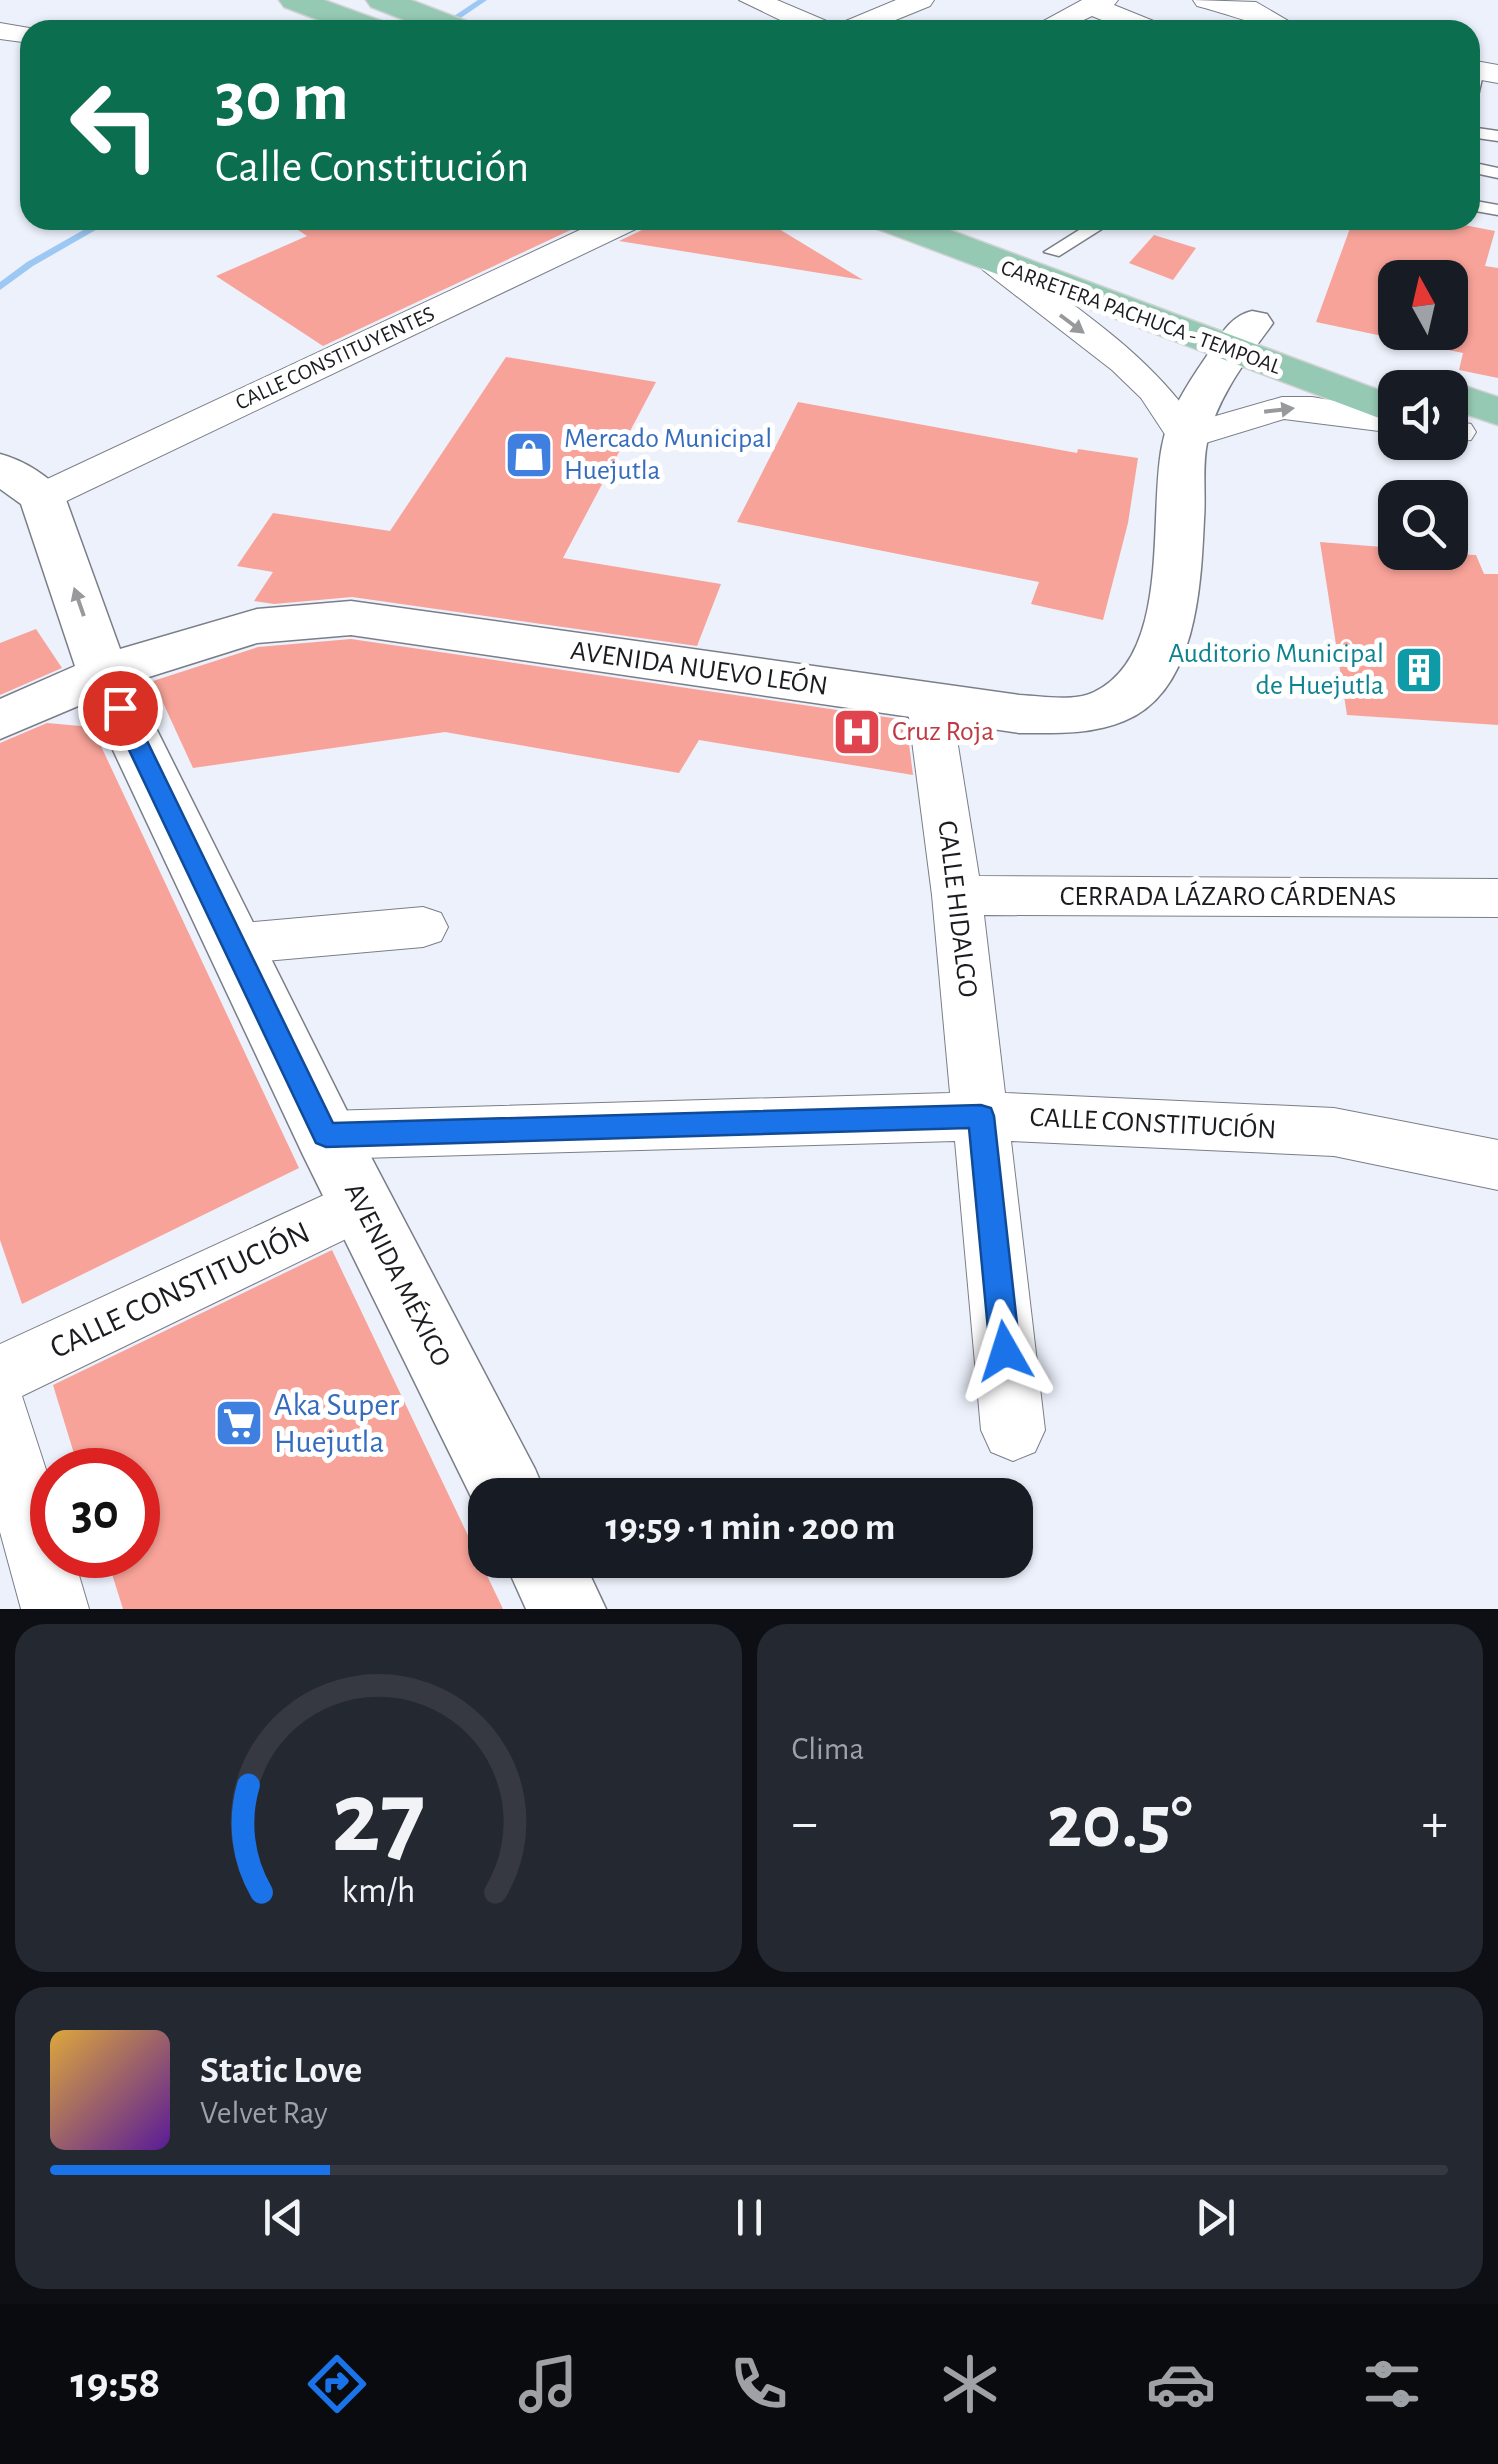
<!DOCTYPE html>
<html lang="es">
<meta charset="utf-8">
<style>
:root{--surface:#171b24;--page:#242831;--text:#f1f3f6;--muted:#9ea1a6;--line:#363941;--accent:#1a73e8}
body{margin:0;font-family:"Alegreya Sans",sans-serif;background:var(--page);color:var(--text);height:100vh;display:flex;flex-direction:column;font-size:38px;white-space:nowrap}
*{box-sizing:border-box;margin:0}
p{font-size:32px;color:var(--muted)}
.icon{flex:none;width:55px;height:55px;fill:none;stroke:currentColor;stroke-width:2;stroke-linecap:round;stroke-linejoin:round}
.map{position:relative;height:1609px;overflow:hidden}
.drawer{display:flex;flex-direction:column;gap:15px;padding:15px;background:#0d0f14;flex:1}
.drawer>*{flex:none}
.guide{position:absolute;left:20px;top:20px;width:1460px;height:210px;border-radius:30px;box-shadow:0 2px 8px #0004;background:#0b6e4f;color:#fff;overflow:hidden}
.needle{width:65px;rotate:352deg}
.fabs{position:absolute;left:1378px;top:260px;display:grid;gap:20px}
.fabs a{display:grid;place-items:center;width:90px;height:90px;border-radius:20px;background:var(--surface);box-shadow:0 2px 8px #0004;font-size:50px}
.speed{position:absolute;left:30px;top:1448px;display:flex;gap:20px;font-size:50px;font-weight:700;text-align:center}
.speed>*{display:grid;place-content:center;width:130px;height:130px;border-radius:50%;background:var(--surface);box-shadow:0 2px 8px #0004;line-height:1}
.speed .limit{border:15px solid #d22;background:#fff;color:#111}
.pin{position:absolute;display:grid;place-items:center;width:85px;height:85px;color:#fff;margin:-42px;border:5px solid #fff;border-radius:50%;box-shadow:0 2px 10px #0007}
.me{position:absolute;width:110px;margin:-55px;rotate:354deg;stroke-linejoin:round;filter:drop-shadow(0 0 8px #0008)}
.turn{display:flex;align-items:center;gap:35px;height:210px;padding:0 30px;font-size:45px}
.turn .icon{width:130px;height:130px;stroke-width:2.5}
.turn b{display:block;font-size:70px;line-height:85px}
.big{font-size:75px;font-weight:600;line-height:1.1}
.drawer .widget{flex:1;display:flex;flex-direction:column;justify-content:center;gap:15px;min-width:0;padding:0 35px;border-radius:30px;background:var(--page)}
.drawer .dial{align-items:center;gap:0}
.dial svg{height:260px;overflow:visible;fill:none;stroke:var(--line);stroke-width:7;stroke-linecap:round;text-anchor:middle}
.dial text{fill:var(--text);stroke:none}
.song{display:flex;align-items:center;gap:30px}
.cover{width:120px;height:120px;border-radius:15px;background:linear-gradient(135deg,hsl(40 70% 55%),hsl(270 70% 35%))}
.played{height:10px;border-radius:5px;background:linear-gradient(90deg,var(--accent) 20%,var(--line) 20%)}
.keys{display:flex;justify-content:space-around;direction:ltr}
.heat{display:flex;justify-content:space-between;align-items:center;font-size:55px;direction:ltr}
.drawer .tiles{flex:1;display:grid;gap:15px;grid-template-columns:1fr 1fr}
.widget:last-child{grid-column:span 2}
.trip{position:absolute;left:468px;top:1478px;width:565px;height:100px;border-radius:30px;background:var(--surface);box-shadow:0 2px 8px #0004;font-weight:600;line-height:100px;text-align:center}
.tab-bar{display:flex;height:160px;justify-content:space-around;align-items:center;background:#090b0e;color:var(--muted)}
.tab-bar .icon{width:70px;height:70px}
.tab-bar .on{color:var(--accent)}
.tab-bar b{font-size:45px;color:var(--text)}
.map>svg:first-child{display:block}
.lines{fill:none;stroke-linecap:round;stroke-linejoin:round}
.stream{fill:#9cc8f3;fill-rule:evenodd}
.building{fill:#f8a399;fill-rule:evenodd}
.service-casing{stroke:#7a7e88;stroke-width:3}
.minor-casing{stroke:#7a7e88;stroke-width:2}
.tertiary-casing{stroke:#7a7e88;stroke-width:3}
.primary-casing{stroke:#d1d2d2;stroke-width:3}
.service{fill:#fff;fill-rule:evenodd}
.minor{fill:#fff;fill-rule:evenodd}
.tertiary{fill:#fff;fill-rule:evenodd}
.primary{fill:#96c9b3;fill-rule:evenodd}
.oneway{fill:#98999b}
.route{fill:#1a73e8;stroke:#114b97;stroke-width:2.5}
.labels{text-anchor:middle;dominant-baseline:central;stroke-width:10;stroke-linejoin:round;paint-order:stroke}
.far-street-label{font-size:22px;fill:#1a1c20;stroke:#fff}
.shop-label{font-size:28px;fill:#366cbe;stroke:#fff;text-anchor:start}
.culture-label{font-size:28px;fill:#0d838f;stroke:#fff;text-anchor:end}
.street-label{font-size:28px;fill:#1a1c20;stroke:#fff}
.health-label{font-size:28px;fill:#be3a42;stroke:#fff;text-anchor:start}
.near-street-label{font-size:32px;fill:#1a1c20;stroke:#fff}
.near-shop-label{font-size:32px;fill:#366cbe;stroke:#fff;text-anchor:start}
</style>
<div class="map">
<svg width="1498" height="1609" viewBox="0 0 1498 1609">
<rect width="100%" height="100%" fill="#ecf1fc"/>
<g class="lines">
<!-- stream -->
<path class="stream" d="M 478,0 L 487,0 L 443,30 L 433,30 Z
M 101,220 L 113,220 L 33,266 L 0,290 L 0,282 L 27,262 Z"/>
</g>
<!-- building -->
<path class="building" d="M 283,220 L 592,220 L 323,346 L 216,276 L 307,236 Z
M 648,220 L 735,220 L 779,229 L 863,280 L 619,241 L 642,230 Z
M 1353,220 L 1438,220 L 1495,231 L 1485,266 L 1498,268 L 1498,378 L 1459,370 L 1463,353 L 1316,322 ZM 1395,278 L 1450,278 L 1450,332 L 1395,332 Z
M 1154,235 L 1196,248 L 1173,280 L 1129,263 Z
M 506,357 L 656,382 L 563,558 L 721,584 L 697,646 L 352,597 L 274,604 L 254,601 L 273,572 L 237,566 L 273,513 L 390,531 Z
M 798,402 L 1077,453 L 1078,449 L 1138,458 L 1128,523 L 1103,620 L 1031,604 L 1039,582 L 737,522 Z
M 1320,542 L 1395,548 L 1395,552 L 1476,555 L 1484,574 L 1498,574 L 1498,725 L 1347,715 Z
M 36,629 L 62,668 L 0,695 L 0,643 Z
M 351,639 L 906,720 L 913,775 L 699,740 L 679,773 L 445,732 L 193,768 L 153,681 L 258,647 Z
M 47,723 L 92,727 L 299,1168 L 22,1304 L 0,1240 L 0,743 Z
M 332,1250 L 503,1609 L 123,1609 L 106,1555 L 138,1555 L 138,1470 L 79,1470 L 53,1385 Z"/>
<g class="lines">
<!-- service casing -->
<g class="service-casing">
<path id="service" d="M 1476,65 L 1484,70 L 1478,96 L 1470,101 L 1470,68 Z
M 1470,127 L 1498,131 L 1498,141 L 1470,137 Z
M 1470,162 L 1498,168 L 1498,178 L 1470,172 Z
M 1470,200 L 1498,205 L 1498,215 L 1470,210 Z
M 1095,220 L 1116,220 L 1059,256 L 1044,252 Z"/>
</g>
<!-- minor casing -->
<g class="minor-casing">
<path id="minor" d="M 739,0 L 777,0 L 836,25 L 896,0 L 934,0 L 930,6 L 871,30 L 801,30 Z
M 1082,0 L 1118,0 L 1114,5 L 1161,24 L 1165,30 L 1126,30 L 1092,16 L 1063,30 L 1027,30 Z
M 1193,0 L 1256,2 L 1304,30 C 1263,30 1237,16 1197,6 Z
M 0,23 L 41,30 L 30,30 L 30,43 L 0,39 Z
M 1470,60 L 1498,65 L 1498,83 L 1470,78 Z
M 601,220 L 644,220 L 640,227 L 56,506 L 42,509 L 28,506 L 22,497 L 28,488 Z
M 995,253 L 1007,256 C 1075,307 1147,352 1195,422 L 1282,397 L 1312,397 L 1395,411 L 1395,433 L 1284,419 L 1186,449 L 1172,445 L 1141,398 L 1112,370 L 983,270 L 978,263 L 983,256 Z
M 1450,420 L 1471,424 L 1476,432 L 1471,440 L 1450,442 Z
M 929,686 L 945,691 L 951,702 L 979,876 L 1498,879 L 1498,917 L 984,915 L 1005,1093 L 1334,1108 L 1498,1140 L 1498,1190 L 1334,1156 L 1011,1141 L 1045,1430 L 1035,1452 L 1013,1461 L 991,1452 L 981,1430 L 955,1141 L 326,1159 L 306,1152 L 298,1135 L 306,1118 L 326,1111 L 950,1093 L 932,895 L 907,702 L 913,691 Z
M 423,907 L 441,913 L 448,927 L 441,941 L 423,947 L 232,964 L 214,958 L 207,944 L 214,930 L 232,924 Z
M 361,1178 L 381,1186 L 390,1204 L 381,1222 L 22,1396 L 52,1488 L 52,1555 L 73,1555 L 89,1609 L 21,1609 L 0,1532 L 0,1344 Z"/>
</g>
<!-- tertiary casing -->
<g class="tertiary-casing">
<path id="tertiary" d="M 1252,311 L 1267,314 L 1273,323 C 1247,359 1216,398 1207,443 C 1202,467 1206,494 1204,519 C 1201,585 1197,692 1124,721 C 1090,735 1055,733 1019,733 L 351,635 L 257,643 L 133,682 L 349,1115 L 535,1469 L 546,1495 L 485,1495 L 483,1521 L 303,1155 L 90,701 L 0,739 L 0,699 L 75,666 L 21,504 L 0,489 L 0,454 C 23,460 52,477 65,497 L 120,649 L 257,609 L 351,601 L 1019,695 C 1042,696 1074,702 1094,692 C 1172,655 1148,514 1162,446 C 1168,414 1188,383 1206,357 C 1219,338 1229,316 1252,311 Z
M 504,1560 L 583,1560 L 606,1609 L 526,1609 Z"/>
</g>
<!-- primary casing -->
<g class="primary-casing">
<path id="primary" d="M 279,0 L 324,0 L 387,23 L 391,30 L 345,30 L 284,7 Z
M 366,0 L 411,0 L 471,23 L 475,30 L 430,30 L 371,7 Z
M 869,220 L 923,220 L 1395,396 L 1395,424 L 875,228 Z
M 1450,381 L 1498,397 L 1498,425 L 1450,409 L 1450,388 L 1433,388 Z"/>
</g>
<!-- service -->
<use href="#service" class="service"/>
<!-- minor -->
<use href="#minor" class="minor"/>
<!-- tertiary -->
<use href="#tertiary" class="tertiary"/>
<!-- primary -->
<use href="#primary" class="primary"/>
</g>
<!-- one-way arrows -->
<defs><path id="oneway-solid" d="M-6-.8H1V-3.2L6.5 0L1 3.2V.8H-6Z" transform="scale(2.5)"/></defs>
<g class="oneway">
<use href="#oneway-solid" transform="translate(1072 324) rotate(37)"/>
<use href="#oneway-solid" transform="translate(1279 410) rotate(-7)"/>
<use href="#oneway-solid" transform="translate(79 602) rotate(-109)"/>
</g>
<!-- route -->
<path class="route" d="M 120,701 L 131,708 L 333,1123 L 981,1105 L 991,1108 L 994,1116 L 1020,1351 L 1015,1361 L 1005,1365 L 995,1361 L 990,1351 L 969,1128 L 326,1147 L 316,1143 L 109,708 Z"/>
<!-- icons -->
<defs>
<g id="shop-square" transform="scale(2.5)"><rect x="-9" y="-9" width="18" height="18" rx="4" fill="#3f7fe0" stroke="#fff"/><path d="M-5-2.5h2.3a2.7 3.5 0 0 1 5.4 0H5L5.5 6h-11ZM-1.5-2.5h3a1.5 2.3 0 0 0-3 0Z" fill="#fff"/></g>
<g id="building-square" transform="scale(2.5)"><rect x="-9" y="-9" width="18" height="18" rx="4" fill="#0f9aa8" stroke="#fff"/><path d="M-4-6H4V6H1V3H-1V6H-4ZM-2.5-4.3h1.7v1.8h-1.7ZM.8-4.3h1.7v1.8H.8ZM-2.5-1h1.7V.8h-1.7ZM.8-1h1.7V.8H.8Z" fill="#fff"/></g>
<g id="hospital-square" transform="scale(2.5)"><rect x="-9" y="-9" width="18" height="18" rx="4" fill="#e0444e" stroke="#fff"/><path d="M-5-5h3v3.5h4V-5h3V5h-3V1.5h-4V5h-3Z" fill="#fff"/></g>
<g id="supermarket-square" transform="scale(2.5)"><rect x="-9" y="-9" width="18" height="18" rx="4" fill="#3f7fe0" stroke="#fff"/><path d="M-6-5.5h2.5l.6 2H6L4.5 2H-2.5L-4.4-4H-6ZM-1.5 3.2a1.3 1.3 0 1 0 .1 0ZM3 3.2a1.3 1.3 0 1 0 .1 0Z" fill="#fff"/></g>
</defs>
<g fill-rule="evenodd">
<use href="#shop-square" x="529" y="455"/>
<use href="#building-square" x="1419" y="670"/>
<use href="#hospital-square" x="857" y="732"/>
<use href="#supermarket-square" x="239" y="1423"/>
</g>
<g class="labels">
<!-- far-street labels -->
<g class="far-street-label">
<text transform="translate(1141 317) rotate(20)">CARRETERA PACHUCA - TEMPOAL</text>
<text transform="translate(335 358) rotate(-25)">CALLE CONSTITUYENTES</text>
</g>
<!-- shop labels -->
<g class="shop-label">
<text x="564" y="439">Mercado Municipal<tspan x="564" dy="32">Huejutla</tspan></text>
</g>
<!-- culture labels -->
<g class="culture-label">
<text x="1384" y="654">Auditorio Municipal<tspan x="1384" dy="32">de Huejutla</tspan></text>
</g>
<!-- street labels -->
<g class="street-label">
<text transform="translate(699 669) rotate(8)">AVENIDA NUEVO LEÓN</text>
<text x="1228" y="897">CERRADA LÁZARO CÁRDENAS</text>
<text transform="translate(957 909) rotate(83)">CALLE HIDALGO</text>
<text transform="translate(1153 1124) rotate(3)">CALLE CONSTITUCIÓN</text>
<text transform="translate(397 1275) rotate(63)">AVENIDA MÉXICO</text>
</g>
<!-- health labels -->
<g class="health-label">
<text x="892" y="732">Cruz Roja</text>
</g>
<!-- near-street labels -->
<g class="near-street-label">
<text transform="translate(180 1290) rotate(-25)">CALLE CONSTITUCIÓN</text>
</g>
<!-- near-shop labels -->
<g class="near-shop-label">
<text x="274" y="1405">Aka Super<tspan x="274" dy="37">Huejutla</tspan></text>
</g>
</g>
</svg>
<div class="fabs">
<a><svg class="needle" viewBox="-14 -14 28 28"><path d="M0-13l5 13h-10z" fill="#e53935"/><path d="M0 13l5-13h-10z" fill="#9ea1a6"/></svg></a>
<a><svg class="icon" aria-label="sound" viewBox="0 0 24 24"><path d="M4 9h4l5-4v14l-5-4H4zM17 9q2 3 0 6"/></svg></a>
<a><svg class="icon" aria-label="search" viewBox="0 0 24 24"><circle cx="10" cy="10" r="6"/><path d="M15 15l6 6"/></svg></a>
</div>
<div class="speed"><div class="limit">30</div></div>
<div class="pin" style="left:120px;top:708px;background:#d93025"><svg class="icon" aria-label="arrive" viewBox="0 0 24 24"><path d="M6 21V4h12l-3 4 3 4H6"/></svg></div>
<svg class="me" style="left:1005px;top:1351px" viewBox="-20 -20 40 40"><path d="M0-17L14 15 0 8-14 15z" fill="#1a73e8" stroke="#fff" stroke-width="4"/></svg>
<div class="trip">19:59 · 1 min · 200 m</div>
<div class="guide">
<div class="turn"><svg class="icon" aria-label="left" viewBox="0 0 24 24"><path d="M17 20v-9H6M10 6l-5 5 5 5"/></svg><div><b>30 m</b>Calle Constitución</div></div>
</div>
</div>
<section class="drawer">
<div class="tiles">
<div class="widget dial"><svg viewBox="0 0 100 80">
<path d="M14 69A42 42 0 1 1 86 69"/>
<path d="M14 69A42 42 0 0 1 10 36" stroke="#1a73e8"/>
<text x="50" y="56" font-size="32" font-weight="700">27</text>
<text x="50" y="72" font-size="11">km/h</text>
</svg></div>
<div class="widget"><p>Clima</p>
<div class="heat"><a>−</a><b class="big">20.5°</b><a>+</a></div>
</div>
<div class="widget">
<div class="song"><i class="cover"></i><div><b>Static Love</b><p>Velvet Ray</p></div></div>
<div class="played"></div>
<div class="keys"><svg class="icon" aria-label="previous" viewBox="0 0 24 24"><path d="M18 5L8 12l10 7zM5 5v14"/></svg><svg class="icon" aria-label="pause" viewBox="0 0 24 24"><path d="M8 5v14M16 5v14"/></svg><svg class="icon" aria-label="next" viewBox="0 0 24 24"><path d="M6 5l10 7-10 7zM19 5v14"/></svg></div>
</div>
</div>
</section>
<nav class="tab-bar">
<b>19:58</b>
<svg class="icon on" aria-label="directions" viewBox="0 0 24 24"><path d="M12 3l9 9-9 9-9-9zM9 14v-3h6M13 9l2 2-2 2"/></svg>
<svg class="icon" aria-label="music" viewBox="0 0 24 24"><path d="M9 18V5l10-2v13"/><circle cx="6" cy="18" r="3"/><circle cx="16" cy="16" r="3"/></svg>
<svg class="icon" aria-label="phone" viewBox="0 0 24 24"><path d="M5 4h4l2 5-3 2q2 4 5 5l2-3 5 2v4C11 20 4 13 5 4z"/></svg>
<svg class="icon" aria-label="climate" viewBox="0 0 24 24"><path d="M12 3v18M4 7l16 10M4 17L20 7"/></svg>
<svg class="icon" aria-label="car" viewBox="0 0 24 24"><path d="M5 17H2v-5l4-1 3-4h7l3 4 3 1v5h-3M9 17h6M6 11h13"/><circle cx="7" cy="17" r="2"/><circle cx="17" cy="17" r="2"/></svg>
<svg class="icon" aria-label="filters" viewBox="0 0 24 24"><path d="M4 7h16M4 17h16"/><circle cx="9" cy="7" r="2"/><circle cx="15" cy="17" r="2"/></svg>
</nav>
